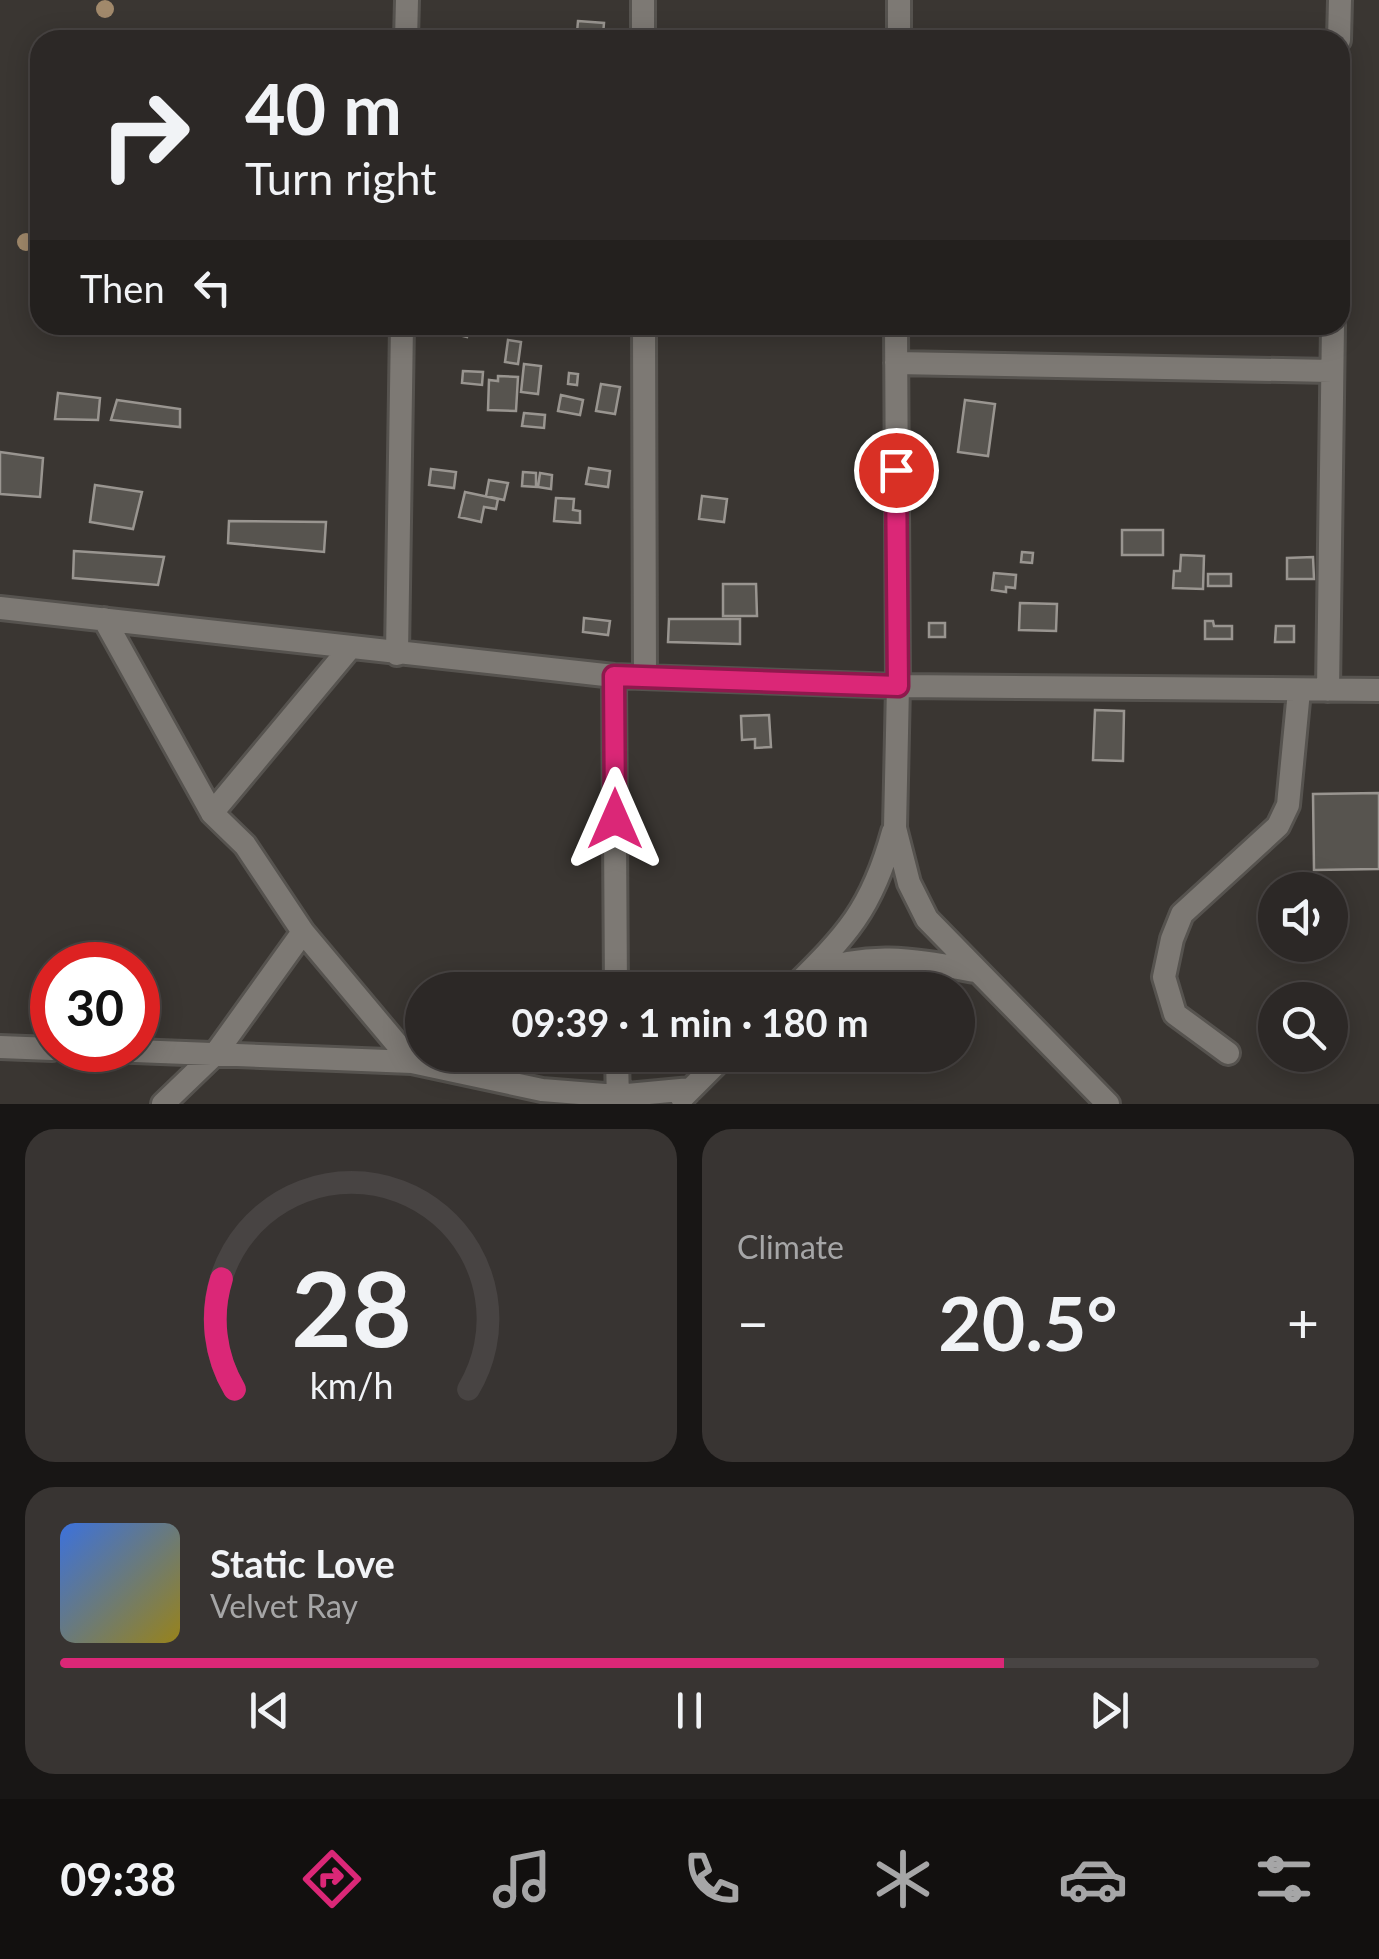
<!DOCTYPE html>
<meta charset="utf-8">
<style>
:root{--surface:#2c2826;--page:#383432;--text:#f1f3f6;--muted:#a6a6a7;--line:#484443;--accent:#db2777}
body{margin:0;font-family:Lato,sans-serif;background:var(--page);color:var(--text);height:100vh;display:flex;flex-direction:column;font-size:38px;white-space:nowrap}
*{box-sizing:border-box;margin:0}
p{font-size:32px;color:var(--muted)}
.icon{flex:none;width:55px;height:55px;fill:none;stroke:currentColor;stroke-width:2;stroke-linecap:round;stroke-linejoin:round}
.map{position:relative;height:1104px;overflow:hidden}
.panel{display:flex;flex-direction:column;gap:25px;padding:25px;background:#181615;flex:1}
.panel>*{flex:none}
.top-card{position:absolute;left:30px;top:30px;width:1320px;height:305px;border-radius:30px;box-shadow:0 5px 25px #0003,0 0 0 2px var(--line);background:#2c2826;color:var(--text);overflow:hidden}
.fabs{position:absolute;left:1258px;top:872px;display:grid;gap:20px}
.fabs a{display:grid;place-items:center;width:90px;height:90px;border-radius:50%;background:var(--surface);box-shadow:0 5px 25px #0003,0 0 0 2px var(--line);font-size:50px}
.speed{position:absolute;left:30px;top:942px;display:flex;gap:20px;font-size:50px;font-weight:700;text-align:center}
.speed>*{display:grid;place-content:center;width:130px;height:130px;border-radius:50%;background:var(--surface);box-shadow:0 5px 25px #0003,0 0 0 2px var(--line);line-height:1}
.speed .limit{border:15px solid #d22;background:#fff;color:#111}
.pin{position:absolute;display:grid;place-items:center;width:85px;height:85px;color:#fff;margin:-42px;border:5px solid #fff;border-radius:50%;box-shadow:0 2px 10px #0007}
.me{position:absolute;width:110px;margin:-55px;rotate:0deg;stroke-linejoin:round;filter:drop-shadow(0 0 8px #0008)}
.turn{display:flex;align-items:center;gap:35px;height:210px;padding:0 50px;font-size:45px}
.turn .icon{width:130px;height:130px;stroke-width:2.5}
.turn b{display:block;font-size:70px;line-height:85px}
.then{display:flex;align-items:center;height:95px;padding:0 50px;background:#0003;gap:20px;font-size:38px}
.big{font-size:75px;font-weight:700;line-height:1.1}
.panel .card{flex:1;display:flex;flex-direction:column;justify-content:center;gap:15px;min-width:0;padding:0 35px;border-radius:30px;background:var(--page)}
.panel .dial{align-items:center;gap:0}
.dial svg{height:260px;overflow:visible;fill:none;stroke:var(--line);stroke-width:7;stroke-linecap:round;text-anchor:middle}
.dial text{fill:var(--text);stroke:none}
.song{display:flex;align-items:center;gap:30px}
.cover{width:120px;height:120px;border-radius:15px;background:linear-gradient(135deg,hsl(220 70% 55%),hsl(50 70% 35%))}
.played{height:10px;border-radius:5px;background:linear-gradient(90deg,var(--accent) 75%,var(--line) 75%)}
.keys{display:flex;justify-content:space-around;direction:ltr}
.heat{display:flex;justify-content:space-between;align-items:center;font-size:55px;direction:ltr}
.panel .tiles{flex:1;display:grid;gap:25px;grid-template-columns:1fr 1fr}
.card:last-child{grid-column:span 2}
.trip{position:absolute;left:405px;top:972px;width:570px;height:100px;border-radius:50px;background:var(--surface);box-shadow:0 5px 25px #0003,0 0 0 2px var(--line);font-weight:700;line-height:100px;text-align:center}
.dock{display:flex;height:160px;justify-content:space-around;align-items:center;background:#12100f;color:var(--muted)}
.dock .icon{width:70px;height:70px}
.dock .on{color:var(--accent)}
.dock b{font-size:45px;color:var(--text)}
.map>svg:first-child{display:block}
.building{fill:#57544f;stroke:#999590;stroke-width:2.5}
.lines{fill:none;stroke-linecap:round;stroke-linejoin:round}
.minor-casing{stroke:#56534f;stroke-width:28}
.minor{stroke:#7d7974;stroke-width:22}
.tree{fill:#a1896b}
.route-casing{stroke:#8e194d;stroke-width:25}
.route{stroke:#db2777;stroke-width:18}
</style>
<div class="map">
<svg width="1379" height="1104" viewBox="0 0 1379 1104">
<rect width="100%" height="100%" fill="#3a3632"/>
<!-- building -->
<path class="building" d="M 578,21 L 604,23 L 603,35 L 577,33 Z
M 449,325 L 470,325 L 467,337 L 447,332 Z
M 508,340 L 521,342 L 518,364 L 505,362 Z
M 524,364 L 541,366 L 538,394 L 521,392 Z
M 463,371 L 483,372 L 482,385 L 462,383 Z
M 569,373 L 578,374 L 577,385 L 568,384 Z
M 498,376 L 518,377 L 516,411 L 488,410 L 489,380 L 498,381 Z
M 601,384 L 620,387 L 615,414 L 596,411 Z
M 58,393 L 100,398 L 98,420 L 55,419 Z
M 561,395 L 583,400 L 580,415 L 558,411 Z
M 117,400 L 180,409 L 180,427 L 111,420 Z
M 965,400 L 995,404 L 988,456 L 958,452 Z
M 524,413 L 545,415 L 544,428 L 522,426 Z
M 0,452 L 43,458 L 40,497 L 0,494 Z
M 589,468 L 610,471 L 608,487 L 586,484 Z
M 431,469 L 456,472 L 454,488 L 429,485 Z
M 523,472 L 536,473 L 536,487 L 522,486 Z
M 540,473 L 552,475 L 551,489 L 538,487 Z
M 489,480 L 508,483 L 504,500 L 486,496 Z
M 95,485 L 142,492 L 133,529 L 90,522 Z
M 465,492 L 498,499 L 496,509 L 484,507 L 481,522 L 459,517 Z
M 702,496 L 727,499 L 724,522 L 699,519 Z
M 556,498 L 574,499 L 573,510 L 580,511 L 580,523 L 554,521 Z
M 229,521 L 326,522 L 324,552 L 228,543 Z
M 1122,530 L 1163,530 L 1163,555 L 1122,555 Z
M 74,551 L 164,557 L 158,585 L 73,578 Z
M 1022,552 L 1033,553 L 1032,563 L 1021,562 Z
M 1181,555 L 1204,556 L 1203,589 L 1173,588 L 1174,571 L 1180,571 Z
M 1313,557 L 1314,579 L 1287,579 L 1287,558 Z
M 994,573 L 1016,575 L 1015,588 L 1006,587 L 1006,592 L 992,590 Z
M 1208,574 L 1231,574 L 1231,586 L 1208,586 Z
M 723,584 L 756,584 L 757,616 L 723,616 Z
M 1020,603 L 1057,604 L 1056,631 L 1019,630 Z
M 584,618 L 610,621 L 608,635 L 583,632 Z
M 669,619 L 740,619 L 740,644 L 668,642 Z
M 1205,621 L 1213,621 L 1214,626 L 1232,626 L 1232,639 L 1205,639 Z
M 929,623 L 945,623 L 945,637 L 929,637 Z
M 1276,626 L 1294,626 L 1294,642 L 1275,642 Z
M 1095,710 L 1124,711 L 1123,761 L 1093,760 Z
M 769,715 L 771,747 L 755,748 L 755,739 L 742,740 L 741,716 Z
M 1379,793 L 1379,869 L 1314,870 L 1313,794 Z"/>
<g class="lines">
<!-- minor casing -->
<g class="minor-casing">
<path id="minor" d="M 643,0 L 643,40
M 406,40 L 407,0
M 899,40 L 899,0
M 1339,40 L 1340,0
M 644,325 L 645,677
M 896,325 L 898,686 L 895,828 L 909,883 L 927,919 L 1108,1104
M 896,363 L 1332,371
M 0,608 L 614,676 L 898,686 L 1379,690
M 104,619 L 212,813 L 245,845 L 303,932 L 412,1062
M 397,654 L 402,325
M 614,676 L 616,990
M 1328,690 L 1333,325
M 212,813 L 349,649
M 811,973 C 872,951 913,960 975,971
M 791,990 C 847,935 872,909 893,832
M 0,1047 L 52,1049
M 109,1050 L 412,1062 L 542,1090 L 617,1096 L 691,1089
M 1228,1053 L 1175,1014 L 1164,977 L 1172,939 L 1182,914 L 1278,826 L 1288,805 L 1299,691
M 617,1055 L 618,1104
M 682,1098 L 725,1055
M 163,1104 L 216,1053 L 303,932"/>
</g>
<!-- minor -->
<use href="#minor" class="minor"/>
</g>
<!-- trees -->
<g class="tree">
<circle cx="105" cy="9" r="9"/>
<circle cx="26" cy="242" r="9"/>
</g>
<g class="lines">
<!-- route casing -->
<g class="route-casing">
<path id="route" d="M 615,819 L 614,676 L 898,686 L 896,470"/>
</g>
<!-- route -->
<use href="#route" class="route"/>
</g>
</svg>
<div class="fabs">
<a><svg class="icon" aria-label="sound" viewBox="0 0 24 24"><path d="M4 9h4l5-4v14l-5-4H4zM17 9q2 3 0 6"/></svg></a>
<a><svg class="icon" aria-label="search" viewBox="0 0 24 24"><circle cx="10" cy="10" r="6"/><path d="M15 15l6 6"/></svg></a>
</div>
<div class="speed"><div class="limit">30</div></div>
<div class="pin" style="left:896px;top:470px;background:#d93025"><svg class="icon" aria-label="arrive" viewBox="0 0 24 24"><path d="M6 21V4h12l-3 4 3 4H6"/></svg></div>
<svg class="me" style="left:615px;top:819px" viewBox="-20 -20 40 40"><path d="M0-17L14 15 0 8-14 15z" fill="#db2777" stroke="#fff" stroke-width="4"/></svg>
<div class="trip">09:39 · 1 min · 180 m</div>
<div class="top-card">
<div class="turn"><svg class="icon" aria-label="right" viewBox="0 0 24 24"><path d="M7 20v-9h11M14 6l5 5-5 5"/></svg><div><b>40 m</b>Turn right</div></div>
<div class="then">Then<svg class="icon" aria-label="left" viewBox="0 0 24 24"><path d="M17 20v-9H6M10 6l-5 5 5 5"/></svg></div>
</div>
</div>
<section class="panel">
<div class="tiles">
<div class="card dial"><svg viewBox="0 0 100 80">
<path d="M14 69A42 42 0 1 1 86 69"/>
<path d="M14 69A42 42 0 0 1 10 35" stroke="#db2777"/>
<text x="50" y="56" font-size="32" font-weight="700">28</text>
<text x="50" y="72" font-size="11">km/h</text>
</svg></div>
<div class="card"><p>Climate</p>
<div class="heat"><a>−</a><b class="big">20.5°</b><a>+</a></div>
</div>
<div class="card">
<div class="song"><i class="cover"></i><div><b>Static Love</b><p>Velvet Ray</p></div></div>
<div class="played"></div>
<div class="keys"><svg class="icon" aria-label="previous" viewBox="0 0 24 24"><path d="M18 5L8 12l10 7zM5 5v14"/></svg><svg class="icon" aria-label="pause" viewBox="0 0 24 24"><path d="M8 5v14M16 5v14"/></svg><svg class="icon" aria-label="next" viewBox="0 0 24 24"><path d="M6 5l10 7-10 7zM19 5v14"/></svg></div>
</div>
</div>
</section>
<nav class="dock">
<b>09:38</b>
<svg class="icon on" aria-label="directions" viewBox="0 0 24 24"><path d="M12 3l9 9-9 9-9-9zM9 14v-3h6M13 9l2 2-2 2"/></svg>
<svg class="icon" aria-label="music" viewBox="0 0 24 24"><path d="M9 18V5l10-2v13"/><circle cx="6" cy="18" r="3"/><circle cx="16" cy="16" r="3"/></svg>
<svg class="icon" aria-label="phone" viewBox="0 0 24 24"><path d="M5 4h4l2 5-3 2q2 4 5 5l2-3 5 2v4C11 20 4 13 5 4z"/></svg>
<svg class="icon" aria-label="climate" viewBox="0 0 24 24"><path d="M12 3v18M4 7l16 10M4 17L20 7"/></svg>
<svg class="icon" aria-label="car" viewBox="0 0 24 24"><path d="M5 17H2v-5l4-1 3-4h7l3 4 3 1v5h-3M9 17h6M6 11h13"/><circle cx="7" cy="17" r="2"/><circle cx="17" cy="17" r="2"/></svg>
<svg class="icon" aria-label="filters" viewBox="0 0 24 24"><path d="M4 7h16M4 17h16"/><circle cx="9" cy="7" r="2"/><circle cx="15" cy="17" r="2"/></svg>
</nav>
